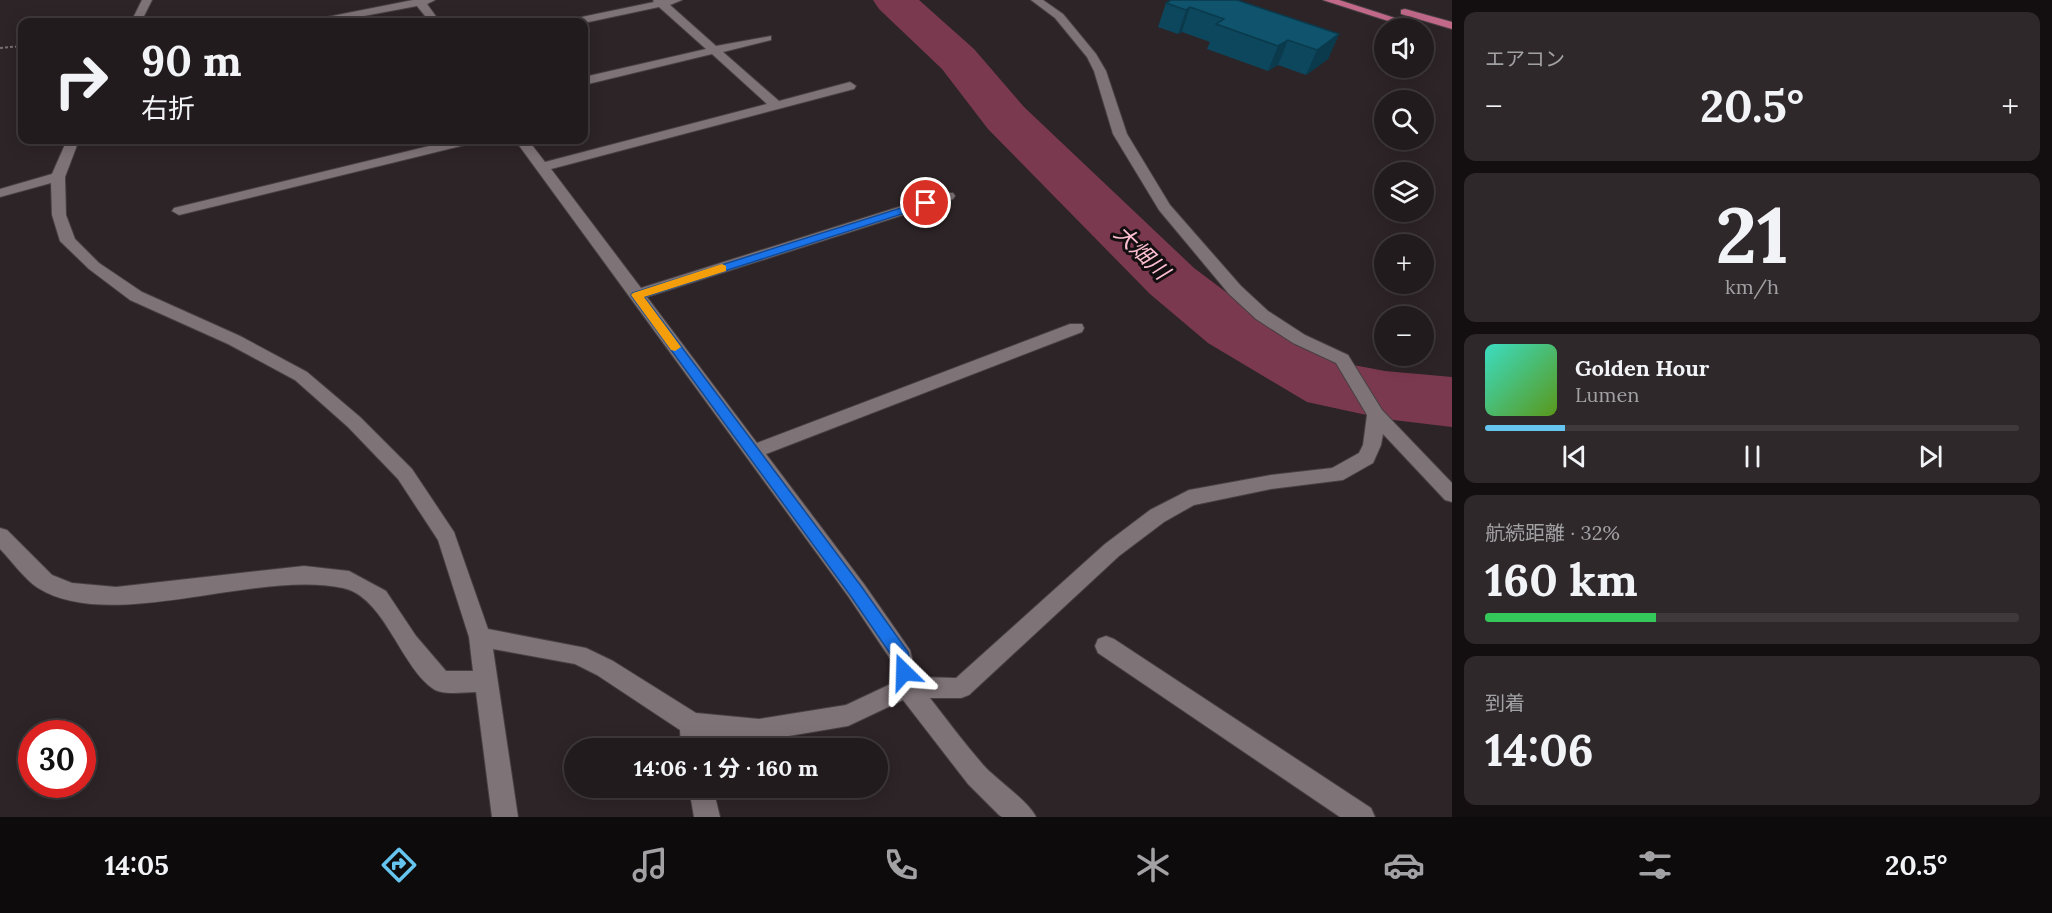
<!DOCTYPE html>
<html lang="ja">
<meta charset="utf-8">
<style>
:root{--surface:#221b1d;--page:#2e282a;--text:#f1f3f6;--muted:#a2a1a4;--line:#3f393b;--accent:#65c5ef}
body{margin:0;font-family:Lora,"Noto Sans JP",serif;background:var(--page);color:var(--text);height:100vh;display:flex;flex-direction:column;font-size:22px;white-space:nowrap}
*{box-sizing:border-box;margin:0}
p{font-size:20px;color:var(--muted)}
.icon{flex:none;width:33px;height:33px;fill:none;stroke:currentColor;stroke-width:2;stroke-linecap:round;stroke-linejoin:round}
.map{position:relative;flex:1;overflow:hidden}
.sheet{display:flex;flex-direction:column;gap:12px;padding:12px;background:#130f10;width:600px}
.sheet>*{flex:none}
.guide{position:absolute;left:18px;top:18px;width:570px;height:126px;border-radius:12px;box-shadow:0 3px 15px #0003,0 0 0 2px var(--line);background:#221b1d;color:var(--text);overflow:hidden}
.controls{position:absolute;left:1374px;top:18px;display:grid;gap:12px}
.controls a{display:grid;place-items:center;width:60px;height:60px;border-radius:50%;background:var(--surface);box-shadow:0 3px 15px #0003,0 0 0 2px var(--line);font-size:30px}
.speed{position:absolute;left:18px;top:720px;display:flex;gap:12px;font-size:30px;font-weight:700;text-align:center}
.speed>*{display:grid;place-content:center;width:78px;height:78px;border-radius:50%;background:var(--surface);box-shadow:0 3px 15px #0003,0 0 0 2px var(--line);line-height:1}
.speed .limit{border:9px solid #d22;background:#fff;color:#111}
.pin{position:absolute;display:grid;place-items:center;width:51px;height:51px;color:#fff;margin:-26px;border:3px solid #fff;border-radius:50%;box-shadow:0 2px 6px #0007}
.me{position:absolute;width:66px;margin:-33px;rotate:338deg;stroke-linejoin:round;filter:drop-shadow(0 0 4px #0008)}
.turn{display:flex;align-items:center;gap:21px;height:126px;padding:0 24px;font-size:27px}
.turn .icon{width:78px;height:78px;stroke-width:2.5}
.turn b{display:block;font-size:42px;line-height:51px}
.big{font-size:45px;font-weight:700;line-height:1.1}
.sheet .tile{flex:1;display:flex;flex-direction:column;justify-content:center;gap:9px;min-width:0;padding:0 21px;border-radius:12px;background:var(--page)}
.sheet .dial{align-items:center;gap:0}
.dial b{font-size:78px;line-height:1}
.song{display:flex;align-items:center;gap:18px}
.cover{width:72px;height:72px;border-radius:9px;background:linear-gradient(135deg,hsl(170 70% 55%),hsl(90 70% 35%))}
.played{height:6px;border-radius:3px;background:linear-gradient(90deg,var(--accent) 15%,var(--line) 15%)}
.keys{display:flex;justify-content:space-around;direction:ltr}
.heat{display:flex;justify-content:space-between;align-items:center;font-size:33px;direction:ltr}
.charge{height:9px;border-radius:4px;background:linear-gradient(90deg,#34c759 32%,var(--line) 0)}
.trip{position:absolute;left:564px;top:738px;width:324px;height:60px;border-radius:30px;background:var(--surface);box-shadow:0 3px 15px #0003,0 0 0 2px var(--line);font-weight:700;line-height:60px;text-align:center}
.dock{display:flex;height:96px;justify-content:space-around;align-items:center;background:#0e0b0c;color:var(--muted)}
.dock .icon{width:42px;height:42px}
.dock .selected{color:var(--accent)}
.dock b{font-size:27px;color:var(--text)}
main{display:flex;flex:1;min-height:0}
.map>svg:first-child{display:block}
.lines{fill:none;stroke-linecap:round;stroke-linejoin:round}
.river{fill:#7b3950;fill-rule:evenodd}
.minor-casing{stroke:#474042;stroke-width:2}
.major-casing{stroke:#474042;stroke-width:2}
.path{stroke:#776f71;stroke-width:2;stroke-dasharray:3 2;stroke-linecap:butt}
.minor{fill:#7e7376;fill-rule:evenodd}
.major{fill:#c2698a;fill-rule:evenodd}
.wall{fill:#0d475d}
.shaded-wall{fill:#0a3a4c}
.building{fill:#0f536c;stroke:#0a3a4c;stroke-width:1.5}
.route{fill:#1a73e8;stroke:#114b97;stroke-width:1.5}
.slow{fill:#f59e0b}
.labels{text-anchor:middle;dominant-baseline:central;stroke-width:6;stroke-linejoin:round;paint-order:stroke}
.water-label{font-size:22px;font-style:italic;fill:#fdbfd1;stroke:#130f10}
</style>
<main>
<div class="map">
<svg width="1452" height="817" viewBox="0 0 1452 817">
<rect width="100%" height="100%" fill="#2d2427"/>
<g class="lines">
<!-- river -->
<path class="river" d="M 873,0 L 919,0 L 974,49 L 1024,107 L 1194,268 L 1254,313 L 1348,364 L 1385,371 L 1452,377 L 1452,427 L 1385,419 L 1307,402 L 1208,343 L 1150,294 L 988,129 L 942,69 L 879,9 Z"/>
<!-- minor casing -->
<g class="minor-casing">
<path id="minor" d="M 142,0 L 152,0 L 141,22 L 131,22 Z
M 413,0 L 435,0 L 427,4 L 440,22 L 430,22 L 417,6 L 332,22 L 311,22 L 317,19 Z
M 653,0 L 682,0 L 670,5 L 716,46 L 771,36 L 771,40 L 723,52 L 779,101 L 850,82 L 856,86 L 854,89 L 551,169 L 641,288 L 943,193 L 953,193 L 955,196 L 953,199 L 647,297 L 757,443 L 1070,324 L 1082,324 L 1084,328 L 1082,332 L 766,454 L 864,584 L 910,650 L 917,677 L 956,678 L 1105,544 L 1150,510 L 1189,490 L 1271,475 L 1332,468 L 1359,453 L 1363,445 L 1367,415 L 1336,363 L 1293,343 L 1256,319 L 1229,294 L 1159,210 L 1113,134 L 1094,71 L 1087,57 L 1055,18 L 1031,0 L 1043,0 L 1063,14 L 1096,54 L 1106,71 L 1127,134 L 1170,205 L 1241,286 L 1268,311 L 1305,335 L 1348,355 L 1382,410 L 1452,483 L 1452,502 L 1445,500 L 1383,434 L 1381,445 L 1373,463 L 1343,480 L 1271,489 L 1194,505 L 1164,522 L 1119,556 L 969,695 L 961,698 L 930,698 C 948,721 966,746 986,768 C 999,781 1030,803 1036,817 L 1002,817 L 999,815 L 968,784 L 903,700 L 848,726 L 759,741 L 704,736 L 705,748 L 681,748 L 680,730 L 597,675 L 575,664 L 493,649 L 518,817 L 492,817 L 476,692 C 464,692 442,696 432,688 C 399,663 384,597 343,588 C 257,569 111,634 38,588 C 24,579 12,561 0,549 L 0,528 L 7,530 L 52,575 L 72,583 L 116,587 L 304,566 L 349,571 L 386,591 L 416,636 L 446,671 L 473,671 L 469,637 L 438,540 L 398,479 L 348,427 L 295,380 L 228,344 L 130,300 L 89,269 L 60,241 L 52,215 L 51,183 L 0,197 L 0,189 L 52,174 L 67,140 L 79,140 L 65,177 L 66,215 L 75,239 L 99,263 L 142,292 L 240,336 L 307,372 L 360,417 L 412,469 L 454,532 L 488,629 L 586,648 L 613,661 L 696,713 L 759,719 L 846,705 L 895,682 L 891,660 L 848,596 L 515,140 L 528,140 L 545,162 L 767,104 L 712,54 L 584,85 L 584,77 L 706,49 L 659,7 L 584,23 L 566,22 L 572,19 L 654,2 Z
M 454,140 L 475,140 L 473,143 L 179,215 L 172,211 L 174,208 Z
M 1106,636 L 1114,639 L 1371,808 L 1375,817 L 1340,817 L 1098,653 L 1095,646 L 1098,639 Z
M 689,788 L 713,788 L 720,817 L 694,817 Z"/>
</g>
<!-- major casing -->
<g class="major-casing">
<path id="major" d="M 1323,0 L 1339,0 L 1426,28 L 1424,31 L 1424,28 L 1410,28 Z
M 1405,9 L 1452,22 L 1452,29 L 1401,14 L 1401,10 Z"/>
</g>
<!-- path -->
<path class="path" d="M 0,48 L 22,46"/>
<!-- minor -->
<use href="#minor" class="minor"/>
<!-- major -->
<use href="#major" class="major"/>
</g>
<!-- wall -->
<path class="wall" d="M 1166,3 L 1339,34 L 1328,59 L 1306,75 L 1278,65 L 1268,71 L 1207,49 L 1210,42 L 1182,32 L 1178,34 L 1158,27 Z"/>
<!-- shaded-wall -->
<path class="shaded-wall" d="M 1190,7 L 1182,32 L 1178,34 L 1186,10 Z
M 1339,34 L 1328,59 L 1306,75 L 1317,50 Z
M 1288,40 L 1278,65 L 1268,71 L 1278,46 Z"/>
<!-- building -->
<path class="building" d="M 1171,0 L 1237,0 L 1339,34 L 1317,50 L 1288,40 L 1278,46 L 1216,24 L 1224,19 L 1190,7 L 1186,10 L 1166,3 Z"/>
<!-- route -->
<path class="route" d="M 926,200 L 931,203 L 930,205 L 644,297 L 861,586 L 908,652 L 913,672 L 911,678 L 904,680 L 898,678 L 894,659 L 850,595 L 631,295 L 633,293 Z"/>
<!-- slow -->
<path class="slow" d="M 722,264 L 726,266 L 726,271 L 644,297 L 681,347 L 675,351 L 671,350 L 631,295 L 633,293 Z"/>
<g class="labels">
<!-- water labels -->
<g class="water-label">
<text transform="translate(1142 252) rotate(44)">大畑川</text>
</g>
</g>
</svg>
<div class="controls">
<a><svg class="icon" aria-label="sound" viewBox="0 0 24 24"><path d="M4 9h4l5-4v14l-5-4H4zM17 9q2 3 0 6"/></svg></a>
<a><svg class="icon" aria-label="search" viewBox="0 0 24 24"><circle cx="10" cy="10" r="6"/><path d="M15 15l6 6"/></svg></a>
<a><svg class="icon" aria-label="layers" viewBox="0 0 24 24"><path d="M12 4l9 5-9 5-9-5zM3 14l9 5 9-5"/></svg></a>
<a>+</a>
<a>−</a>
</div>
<div class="speed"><div class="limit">30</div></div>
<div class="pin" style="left:926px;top:203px;background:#d93025"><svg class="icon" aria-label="arrive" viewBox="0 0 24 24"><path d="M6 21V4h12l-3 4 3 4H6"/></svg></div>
<svg class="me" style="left:904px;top:672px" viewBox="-20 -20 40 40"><path d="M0-17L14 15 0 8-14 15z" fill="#1a73e8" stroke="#fff" stroke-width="4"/></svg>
<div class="trip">14:06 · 1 分 · 160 m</div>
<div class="guide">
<div class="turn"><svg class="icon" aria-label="right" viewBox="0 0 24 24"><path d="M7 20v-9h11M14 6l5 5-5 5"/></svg><div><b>90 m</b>右折</div></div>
</div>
</div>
<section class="sheet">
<div class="tile"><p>エアコン</p>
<div class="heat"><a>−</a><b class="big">20.5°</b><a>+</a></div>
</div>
<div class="tile dial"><b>21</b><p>km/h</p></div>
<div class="tile">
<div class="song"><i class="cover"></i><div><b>Golden Hour</b><p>Lumen</p></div></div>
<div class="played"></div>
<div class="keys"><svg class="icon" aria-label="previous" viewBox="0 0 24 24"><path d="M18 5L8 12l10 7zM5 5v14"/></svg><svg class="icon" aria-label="pause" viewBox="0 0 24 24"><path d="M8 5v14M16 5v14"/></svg><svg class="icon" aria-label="next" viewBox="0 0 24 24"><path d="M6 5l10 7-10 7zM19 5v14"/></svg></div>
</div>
<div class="tile"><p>航続距離 · 32%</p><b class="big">160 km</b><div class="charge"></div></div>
<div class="tile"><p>到着</p><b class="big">14:06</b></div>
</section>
</main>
<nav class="dock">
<b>14:05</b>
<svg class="icon selected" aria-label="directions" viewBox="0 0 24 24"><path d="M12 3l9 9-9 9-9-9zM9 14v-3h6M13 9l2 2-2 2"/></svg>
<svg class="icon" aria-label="music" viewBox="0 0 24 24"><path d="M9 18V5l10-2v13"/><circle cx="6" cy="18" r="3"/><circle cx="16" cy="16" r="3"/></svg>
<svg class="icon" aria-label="phone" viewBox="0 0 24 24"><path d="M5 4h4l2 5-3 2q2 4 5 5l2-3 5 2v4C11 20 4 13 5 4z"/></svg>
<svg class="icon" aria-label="climate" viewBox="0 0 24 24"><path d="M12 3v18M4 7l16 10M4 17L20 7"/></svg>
<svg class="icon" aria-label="car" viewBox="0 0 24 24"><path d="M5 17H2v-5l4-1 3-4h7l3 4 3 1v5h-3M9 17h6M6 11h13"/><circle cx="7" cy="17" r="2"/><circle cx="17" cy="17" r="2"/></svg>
<svg class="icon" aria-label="filters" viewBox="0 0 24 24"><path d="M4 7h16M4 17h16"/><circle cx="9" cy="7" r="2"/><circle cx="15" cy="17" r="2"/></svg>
<b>20.5°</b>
</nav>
